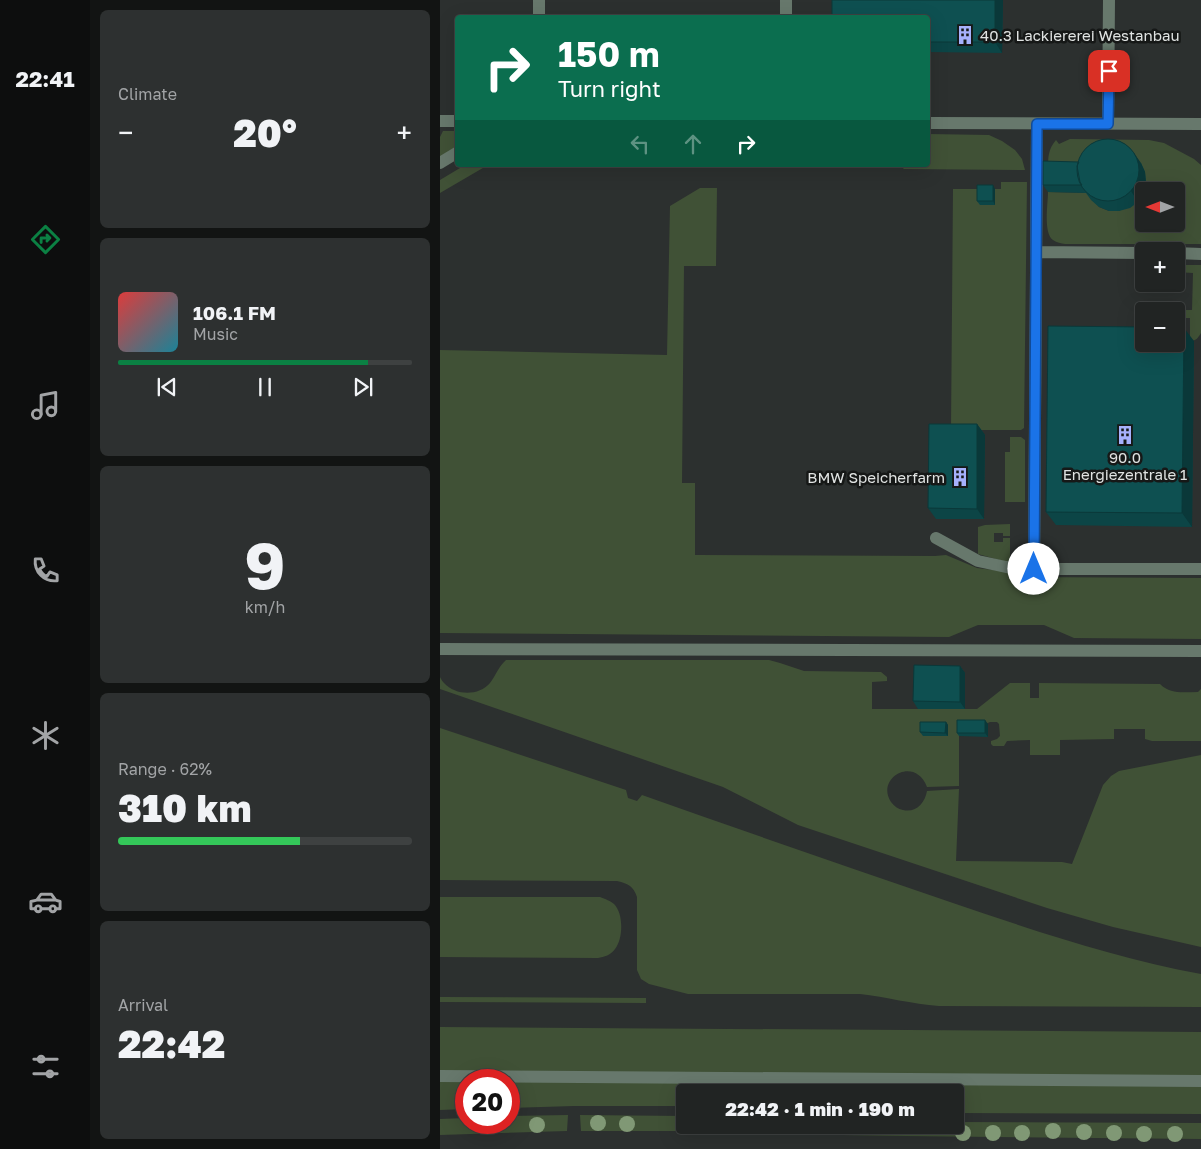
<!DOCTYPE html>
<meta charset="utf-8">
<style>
:root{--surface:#212423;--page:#2d3030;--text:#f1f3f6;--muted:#a2a4a6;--line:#3e4141;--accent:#0b8043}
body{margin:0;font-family:"Golos Text",sans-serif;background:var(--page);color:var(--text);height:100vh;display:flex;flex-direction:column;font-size:19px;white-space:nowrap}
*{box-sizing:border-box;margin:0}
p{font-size:16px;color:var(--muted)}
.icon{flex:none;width:28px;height:28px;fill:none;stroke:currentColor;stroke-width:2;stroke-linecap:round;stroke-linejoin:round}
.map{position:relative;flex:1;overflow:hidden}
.panel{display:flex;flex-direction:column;gap:10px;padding:10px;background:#121413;width:350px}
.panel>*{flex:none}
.banner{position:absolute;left:15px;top:15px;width:475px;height:152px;border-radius:5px;box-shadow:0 5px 20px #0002,0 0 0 1px var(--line);background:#0b6e4f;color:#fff;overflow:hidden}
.needle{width:32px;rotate:270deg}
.controls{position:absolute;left:695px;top:182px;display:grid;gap:10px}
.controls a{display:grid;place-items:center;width:50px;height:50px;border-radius:5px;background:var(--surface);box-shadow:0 5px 20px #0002,0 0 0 1px var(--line);font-size:25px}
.speed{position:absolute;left:15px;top:1069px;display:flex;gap:10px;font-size:25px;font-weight:700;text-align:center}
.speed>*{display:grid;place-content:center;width:65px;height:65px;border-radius:50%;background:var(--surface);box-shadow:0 5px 20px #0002,0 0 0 1px var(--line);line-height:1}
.speed .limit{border:8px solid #d22;background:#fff;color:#111}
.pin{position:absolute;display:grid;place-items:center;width:42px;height:42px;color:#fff;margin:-21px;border-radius:10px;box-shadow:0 2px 8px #0006}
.me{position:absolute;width:55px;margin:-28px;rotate:0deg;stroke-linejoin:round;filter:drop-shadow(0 0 4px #0008)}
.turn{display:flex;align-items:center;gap:18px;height:105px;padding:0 20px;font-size:22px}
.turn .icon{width:65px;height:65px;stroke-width:2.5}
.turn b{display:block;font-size:35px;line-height:42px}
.lanes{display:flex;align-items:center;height:48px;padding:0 20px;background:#0003;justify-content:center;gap:25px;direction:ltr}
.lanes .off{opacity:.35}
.big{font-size:38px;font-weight:800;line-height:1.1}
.panel .widget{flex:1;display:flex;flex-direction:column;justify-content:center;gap:8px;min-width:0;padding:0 18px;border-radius:8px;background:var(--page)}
.panel .dial{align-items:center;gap:0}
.dial b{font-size:65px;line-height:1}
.song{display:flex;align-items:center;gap:15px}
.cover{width:60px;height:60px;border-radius:8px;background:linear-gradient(135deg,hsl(0 70% 55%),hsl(190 70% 35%))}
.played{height:5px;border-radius:2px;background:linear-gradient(90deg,var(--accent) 85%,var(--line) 85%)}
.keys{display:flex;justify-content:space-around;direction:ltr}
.heat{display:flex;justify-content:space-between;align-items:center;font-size:28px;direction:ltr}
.charge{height:8px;border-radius:4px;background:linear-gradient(90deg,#34c759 62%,var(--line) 0)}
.trip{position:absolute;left:236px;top:1084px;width:288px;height:50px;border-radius:5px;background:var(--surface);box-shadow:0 5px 20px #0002,0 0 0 1px var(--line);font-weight:800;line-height:50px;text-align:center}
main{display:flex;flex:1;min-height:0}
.tab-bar{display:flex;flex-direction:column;width:90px;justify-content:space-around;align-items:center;background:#0d0e0e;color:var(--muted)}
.tab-bar .icon{width:35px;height:35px}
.tab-bar .selected{color:var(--accent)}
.tab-bar b{font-size:22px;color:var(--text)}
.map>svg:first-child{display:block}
.green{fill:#405136}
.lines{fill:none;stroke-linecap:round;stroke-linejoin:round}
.minor{stroke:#67786c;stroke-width:12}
.tree{fill:#809875}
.wall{fill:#0c4546}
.shaded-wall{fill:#0a3839}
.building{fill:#0e5051;stroke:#0a3839}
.route-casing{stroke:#114b97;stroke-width:12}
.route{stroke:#1a73e8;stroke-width:9}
.labels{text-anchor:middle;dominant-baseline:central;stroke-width:5;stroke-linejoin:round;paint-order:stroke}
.poi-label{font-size:15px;fill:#e0e3e2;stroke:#161817;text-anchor:start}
</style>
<main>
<nav class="tab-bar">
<b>22:41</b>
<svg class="icon selected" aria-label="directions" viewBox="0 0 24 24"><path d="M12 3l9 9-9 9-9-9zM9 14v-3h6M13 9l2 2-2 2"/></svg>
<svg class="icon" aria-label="music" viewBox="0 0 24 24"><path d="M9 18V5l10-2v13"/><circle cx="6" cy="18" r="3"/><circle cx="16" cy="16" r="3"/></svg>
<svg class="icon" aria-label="phone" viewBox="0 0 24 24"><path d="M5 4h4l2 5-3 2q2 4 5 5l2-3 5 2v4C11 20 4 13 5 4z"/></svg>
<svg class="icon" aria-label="climate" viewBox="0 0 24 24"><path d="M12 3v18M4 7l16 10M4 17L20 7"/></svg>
<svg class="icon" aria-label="car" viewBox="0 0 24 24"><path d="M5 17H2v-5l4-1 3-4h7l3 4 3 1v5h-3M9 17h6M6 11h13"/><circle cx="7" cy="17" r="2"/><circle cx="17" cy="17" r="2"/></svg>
<svg class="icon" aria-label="filters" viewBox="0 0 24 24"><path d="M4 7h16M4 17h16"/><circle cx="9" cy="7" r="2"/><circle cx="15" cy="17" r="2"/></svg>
</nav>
<section class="panel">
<div class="widget"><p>Climate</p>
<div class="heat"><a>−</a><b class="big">20°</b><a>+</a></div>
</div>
<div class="widget">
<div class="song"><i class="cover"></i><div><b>106.1 FM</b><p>Music</p></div></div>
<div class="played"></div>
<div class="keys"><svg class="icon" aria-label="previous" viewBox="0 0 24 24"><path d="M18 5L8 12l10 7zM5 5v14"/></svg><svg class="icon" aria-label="pause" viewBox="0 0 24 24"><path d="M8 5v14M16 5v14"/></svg><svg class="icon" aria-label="next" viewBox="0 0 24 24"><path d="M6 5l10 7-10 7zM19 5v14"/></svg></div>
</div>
<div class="widget dial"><b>9</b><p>km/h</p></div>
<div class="widget"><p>Range · 62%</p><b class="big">310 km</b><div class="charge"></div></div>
<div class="widget"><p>Arrival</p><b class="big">22:42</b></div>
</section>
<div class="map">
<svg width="761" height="1149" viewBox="0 0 761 1149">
<rect width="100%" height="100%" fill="#2c302f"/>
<!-- green -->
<path class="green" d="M 3,131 L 17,131 L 17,150 L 0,161 L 0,137 Z
M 488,134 L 549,135 L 562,141 L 575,150 L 582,159 L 585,170 L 464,169 L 459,165 L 488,165 Z
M 630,139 L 709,140 L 724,143 L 754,159 L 761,165 L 761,244 L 625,244 C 621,243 617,243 613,240 C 603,233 608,204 608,192 L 647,193 L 659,207 L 669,211 L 679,211 L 704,194 L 704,224 L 736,224 L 736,191 L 705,191 L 651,162 L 608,168 C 608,158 608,149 616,140 L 619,144 Z
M 25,165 L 48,165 L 0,193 L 0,180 Z
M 65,165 L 328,165 L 326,167 Z
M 561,182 L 587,182 L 584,428 L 581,430 L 511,430 L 513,189 L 561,189 Z
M 260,188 L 277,188 L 276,266 L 244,266 L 242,483 L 255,483 L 255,555 L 495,556 L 506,555 L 537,568 L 569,572 L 575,577 L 761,578 L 761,639 L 634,638 L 604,625 L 538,625 L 509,637 L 0,633 L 0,350 L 227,355 L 230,206 Z
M 736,265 L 761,265 L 761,333 C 758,338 756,341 750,341 L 750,318 L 736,318 L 736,311 L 704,311 L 704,318 L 698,318 L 698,310 L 752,310 L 753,273 L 736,272 Z
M 570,437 L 581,437 L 585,440 L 585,502 L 565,502 L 565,452 L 570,452 Z
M 570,524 L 570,536 L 563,536 L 563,533 L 554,533 L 554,542 L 563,542 L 563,538 L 570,538 L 570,563 L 538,554 L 538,527 L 545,525 Z
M 66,660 L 329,660 L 340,663 L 364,671 L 441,672 L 447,677 L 447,681 L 432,682 L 432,709 L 537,709 L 570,683 L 590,683 L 590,698 L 599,698 L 599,683 L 720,684 C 731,695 744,692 758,692 L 761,689 L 761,741 L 712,741 L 705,739 L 705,729 L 674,729 L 674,739 L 620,740 L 620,755 L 590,755 L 590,740 L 567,741 L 564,746 L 553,746 L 551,744 L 551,741 L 557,739 L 560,736 L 559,724 L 557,722 L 550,722 L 519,736 L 519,786 L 487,787 C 475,755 435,778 451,802 C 454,806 458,809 463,810 C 476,813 485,803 487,791 L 519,789 L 516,861 L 622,862 L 632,864 L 663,785 L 671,776 L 679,771 L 761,755 L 761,947 L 673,927 L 607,908 L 358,825 L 283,787 L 0,689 L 0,677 C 1,679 2,681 4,683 C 16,696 39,696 50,683 C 56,675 59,666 66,660 Z
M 0,728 L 186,790 L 188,798 L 197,801 L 202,795 C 304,831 407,867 510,902 C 592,930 676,958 761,974 L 761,1007 L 499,1006 C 472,1004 446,997 420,994 L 248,994 L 209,984 L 201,979 L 197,970 L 197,897 C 193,886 189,884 177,881 L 0,880 Z
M 0,897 L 160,897 C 165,899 171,901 174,904 C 184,914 183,939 175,949 C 171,955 164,957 158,958 L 0,957 Z
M 0,997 L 206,998 L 206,1003 L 0,1002 Z
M 0,1027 L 761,1032 L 761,1114 L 515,1113 L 515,1092 L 245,1092 L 245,1106 L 134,1106 L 69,1108 L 69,1080 L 26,1080 L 26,1109 L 0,1110 Z
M 128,1115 L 127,1131 L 0,1135 L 0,1119 L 26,1118 L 26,1122 L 69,1122 L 69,1116 Z
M 140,1115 L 245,1116 L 245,1125 L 515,1125 L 515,1122 L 761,1123 L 761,1139 L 465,1136 L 400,1135 L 302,1131 L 141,1131 Z"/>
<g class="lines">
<!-- minor -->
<path class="minor" d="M 99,18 L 99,0
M 346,18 L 346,0
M 0,121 L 18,121
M 488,123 L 761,124
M 597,124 L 594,569 L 761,569
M 668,124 L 669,0
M 0,163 L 18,152
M 596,252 L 704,253
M 736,253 L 761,254
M 496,538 L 538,561 L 566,567 L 594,569
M 0,649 L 761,651
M 0,1076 L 761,1081"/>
</g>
<!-- trees -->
<g class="tree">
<circle cx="158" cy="1123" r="8"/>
<circle cx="187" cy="1124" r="8"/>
<circle cx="97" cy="1125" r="8"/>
<circle cx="613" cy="1131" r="8"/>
<circle cx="644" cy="1132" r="8"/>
<circle cx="523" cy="1133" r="8"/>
<circle cx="553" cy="1133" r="8"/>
<circle cx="582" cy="1133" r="8"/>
<circle cx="674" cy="1133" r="8"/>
<circle cx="704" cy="1134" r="8"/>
<circle cx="735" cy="1134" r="8"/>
</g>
<!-- wall -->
<path class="wall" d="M 392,0 L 563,0 L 562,53 L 488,52 L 488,18 Z
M 701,163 L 705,172 L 706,183 L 698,202 L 690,208 L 679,211 L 669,211 L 659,207 L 651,200 L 646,193 L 608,192 L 603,185 Z
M 555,189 L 555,205 L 540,205 L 537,201 Z
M 754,341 L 752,527 L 616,525 L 606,512 Z
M 537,424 L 545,435 L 544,519 L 496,519 L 488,508 Z
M 520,666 L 525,673 L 525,709 L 478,709 L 473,701 Z
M 506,722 L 508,725 L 508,736 L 483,736 L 480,732 Z
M 548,724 L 548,737 L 519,736 L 517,733 Z"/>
<!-- shaded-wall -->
<path class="shaded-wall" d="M 555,0 L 563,0 L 562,53 L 555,42 Z
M 694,153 L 701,163 L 705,172 L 706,183 L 704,194 L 698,202 L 691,191 Z
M 553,185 L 555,189 L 555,205 L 553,201 Z
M 744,328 L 754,341 L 752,527 L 742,513 Z
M 537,424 L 545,435 L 544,519 L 537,509 Z
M 520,666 L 525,673 L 525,709 L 520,702 Z
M 545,720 L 548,724 L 548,737 L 545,733 Z
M 506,722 L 508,725 L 508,736 L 505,733 Z"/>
<!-- building -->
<path class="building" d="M 392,0 L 555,0 L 555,42 L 488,42 L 488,18 L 392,18 Z
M637 170a31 31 0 1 1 62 0a31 31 0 1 1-62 0Z
M 603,161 L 639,162 L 637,166 L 640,182 L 642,185 L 603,185 Z
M 537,185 L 553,185 L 553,201 L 537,201 Z
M 608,326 L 704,327 L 704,344 L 736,344 L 736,328 L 744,328 L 742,513 L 606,512 Z
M 489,424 L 537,424 L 537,509 L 488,508 Z
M 474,665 L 520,666 L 520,702 L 473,701 Z
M 517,720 L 545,720 L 545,733 L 517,733 Z
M 480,722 L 506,722 L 505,733 L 480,732 Z"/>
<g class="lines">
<!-- route casing -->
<g class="route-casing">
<path id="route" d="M 594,569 L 597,124 L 668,124 L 669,71"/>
</g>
<!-- route -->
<use href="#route" class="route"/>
</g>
<!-- icons -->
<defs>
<g id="building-bare" transform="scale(1.5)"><path d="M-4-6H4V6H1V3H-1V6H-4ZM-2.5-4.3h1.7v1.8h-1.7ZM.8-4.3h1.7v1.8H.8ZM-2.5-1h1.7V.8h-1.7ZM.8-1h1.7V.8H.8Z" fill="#a6b1fc" stroke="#161817" stroke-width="2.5" paint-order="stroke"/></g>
</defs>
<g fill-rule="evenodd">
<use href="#building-bare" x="525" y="35"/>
<use href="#building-bare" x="685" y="435"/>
<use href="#building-bare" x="520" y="477"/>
</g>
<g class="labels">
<!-- poi labels -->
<g class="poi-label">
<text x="540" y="35">40.3 Lackiererei Westanbau</text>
<text x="685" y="457" text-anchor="middle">90.0<tspan x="685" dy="17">Energiezentrale 1</tspan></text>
<text x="505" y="477" text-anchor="end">BMW Speicherfarm</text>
</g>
</g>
</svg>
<div class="controls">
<a><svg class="needle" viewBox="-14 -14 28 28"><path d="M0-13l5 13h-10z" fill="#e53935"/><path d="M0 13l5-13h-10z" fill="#a2a4a6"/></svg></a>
<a>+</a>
<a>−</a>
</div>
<div class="speed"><div class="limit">20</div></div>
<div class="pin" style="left:669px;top:71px;background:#d93025"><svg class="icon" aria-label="arrive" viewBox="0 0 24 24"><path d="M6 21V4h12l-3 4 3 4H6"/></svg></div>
<svg class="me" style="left:594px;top:569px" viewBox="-20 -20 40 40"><circle r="19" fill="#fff"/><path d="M0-13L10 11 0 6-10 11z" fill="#1a73e8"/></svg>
<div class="trip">22:42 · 1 min · 190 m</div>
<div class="banner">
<div class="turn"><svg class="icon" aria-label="right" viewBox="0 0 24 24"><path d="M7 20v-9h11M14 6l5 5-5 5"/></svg><div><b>150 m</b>Turn right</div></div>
<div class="lanes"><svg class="icon off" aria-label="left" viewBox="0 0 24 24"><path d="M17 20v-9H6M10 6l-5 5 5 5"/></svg><svg class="icon off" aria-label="ahead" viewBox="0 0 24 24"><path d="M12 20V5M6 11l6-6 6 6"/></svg><svg class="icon" aria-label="right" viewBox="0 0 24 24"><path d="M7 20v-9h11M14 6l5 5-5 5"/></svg></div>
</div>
</div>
</main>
